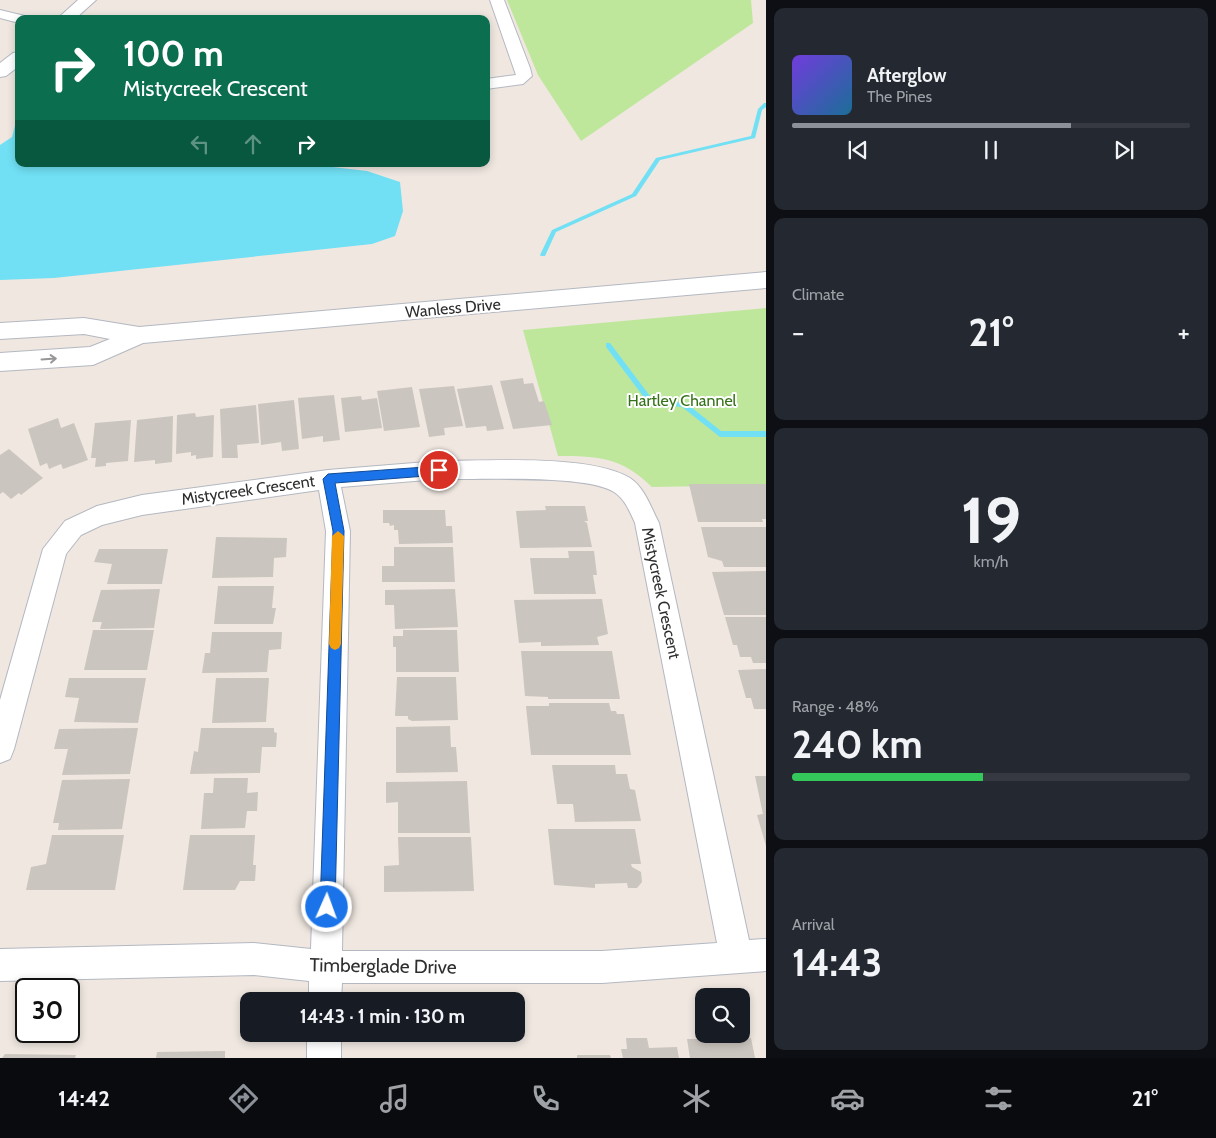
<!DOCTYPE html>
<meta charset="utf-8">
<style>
:root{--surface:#171b24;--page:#242831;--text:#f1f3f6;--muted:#9ea1a6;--line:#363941;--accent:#8c9099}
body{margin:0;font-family:Cabin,sans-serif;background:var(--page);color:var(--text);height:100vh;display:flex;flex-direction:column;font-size:19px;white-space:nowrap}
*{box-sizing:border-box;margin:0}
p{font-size:16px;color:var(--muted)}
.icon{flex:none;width:28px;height:28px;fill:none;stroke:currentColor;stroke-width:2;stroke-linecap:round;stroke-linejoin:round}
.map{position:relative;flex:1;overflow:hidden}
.side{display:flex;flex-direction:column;gap:8px;padding:8px;background:#0d0f14;width:450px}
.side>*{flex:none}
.top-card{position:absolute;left:15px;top:15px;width:475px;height:152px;border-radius:10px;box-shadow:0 2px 8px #0003;background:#0b6e4f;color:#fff;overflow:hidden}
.controls{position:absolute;left:695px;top:988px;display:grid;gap:10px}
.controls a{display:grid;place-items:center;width:55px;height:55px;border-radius:10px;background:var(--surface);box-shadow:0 2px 8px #0003;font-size:25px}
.speed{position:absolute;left:15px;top:978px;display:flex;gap:10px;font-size:25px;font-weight:700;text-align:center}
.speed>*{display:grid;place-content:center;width:65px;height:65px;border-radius:50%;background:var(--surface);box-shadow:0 2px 8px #0003;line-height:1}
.speed .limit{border:2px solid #111;border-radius:8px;background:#fff;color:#111}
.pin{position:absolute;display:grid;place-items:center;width:42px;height:42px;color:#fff;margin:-21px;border:2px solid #fff;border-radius:50%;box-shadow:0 1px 5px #0007}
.me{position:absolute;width:55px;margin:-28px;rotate:2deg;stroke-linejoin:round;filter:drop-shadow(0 0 4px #0008)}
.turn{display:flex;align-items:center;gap:18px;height:105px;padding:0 25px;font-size:22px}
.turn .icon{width:65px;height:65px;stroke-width:2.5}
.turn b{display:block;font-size:35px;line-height:42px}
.lanes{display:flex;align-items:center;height:48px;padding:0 25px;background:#0003;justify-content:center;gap:25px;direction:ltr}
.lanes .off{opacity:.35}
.big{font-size:38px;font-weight:700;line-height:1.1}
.side .card{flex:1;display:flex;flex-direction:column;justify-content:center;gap:8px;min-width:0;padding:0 18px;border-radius:10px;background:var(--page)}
.side .dial{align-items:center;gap:0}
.dial b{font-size:65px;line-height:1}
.song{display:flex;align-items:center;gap:15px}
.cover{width:60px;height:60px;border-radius:8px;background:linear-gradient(135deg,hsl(260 70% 55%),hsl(200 70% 35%))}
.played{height:5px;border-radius:2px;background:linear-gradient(90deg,var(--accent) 70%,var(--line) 70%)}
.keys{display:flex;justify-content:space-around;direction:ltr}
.heat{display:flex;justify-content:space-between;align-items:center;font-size:28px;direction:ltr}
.charge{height:8px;border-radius:4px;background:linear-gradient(90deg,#34c759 48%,var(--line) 0)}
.trip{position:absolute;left:240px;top:992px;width:285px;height:50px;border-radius:10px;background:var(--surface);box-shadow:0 2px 8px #0003;font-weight:700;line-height:50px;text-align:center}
.tabs{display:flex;height:80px;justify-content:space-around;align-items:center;background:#090b0e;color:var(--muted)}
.tabs .icon{width:35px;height:35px}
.tabs .active{color:var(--accent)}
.tabs b{font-size:22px;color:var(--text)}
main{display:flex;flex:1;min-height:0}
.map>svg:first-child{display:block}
.green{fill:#bee79c}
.water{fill:#71e0f4}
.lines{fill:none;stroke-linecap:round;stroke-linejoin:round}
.stream{fill:#71e0f4;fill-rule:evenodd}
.building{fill:#cbc5bf}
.minor-casing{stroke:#b4b8c1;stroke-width:2}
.tertiary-casing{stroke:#b4b8c1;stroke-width:2}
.secondary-casing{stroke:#b4b8c1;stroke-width:2}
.minor{fill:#fff;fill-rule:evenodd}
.tertiary{fill:#fff;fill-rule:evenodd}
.secondary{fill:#fff;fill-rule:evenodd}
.oneway{stroke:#969696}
.route{fill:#1a73e8;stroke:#114b97}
.slow{fill:#f59e0b}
.labels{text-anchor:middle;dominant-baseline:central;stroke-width:4;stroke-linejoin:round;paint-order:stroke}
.street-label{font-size:16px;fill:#2e2e2e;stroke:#fff}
.park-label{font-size:16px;fill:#357118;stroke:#fff}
.near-street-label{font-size:19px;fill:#2e2e2e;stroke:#fff}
</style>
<main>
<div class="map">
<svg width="766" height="1058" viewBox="0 0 766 1058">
<rect width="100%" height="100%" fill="#efe7e0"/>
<!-- green -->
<path class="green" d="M 507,0 L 751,0 L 753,23 L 581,141 L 538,75 Z
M 766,308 L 766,485 L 652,487 C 621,457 599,456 558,456 L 523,330 Z"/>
<!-- water -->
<path class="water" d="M 18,114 L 19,164 L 307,164 L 367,171 L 400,182 L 403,211 L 395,236 L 372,244 L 54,278 L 0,280 L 0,145 L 12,137 Z"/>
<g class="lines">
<!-- stream -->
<path class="stream" d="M 764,103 L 766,103 L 766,107 L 762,110 L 755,138 L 660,160 L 636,196 L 556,232 L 545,256 L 541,256 L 540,255 L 552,230 L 632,194 L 656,158 L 751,136 L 758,109 Z
M 606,343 L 610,343 L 653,400 L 686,403 L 721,431 L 766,431 L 766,437 L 720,437 L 682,407 L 649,404 L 606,347 Z"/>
</g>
<!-- building -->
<path class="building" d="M 523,378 L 524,384 L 533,383 L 539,402 L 544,401 L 552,425 L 513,429 L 500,381 Z
M 492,385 L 504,429 L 487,431 L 486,426 L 466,428 L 457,389 Z
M 454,386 L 463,426 L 444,428 L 445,435 L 429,437 L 419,389 Z
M 412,387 L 420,427 L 384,431 L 377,391 Z
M 334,395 L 340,440 L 323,442 L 323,436 L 302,439 L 298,398 Z
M 361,396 L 362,400 L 377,398 L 382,428 L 345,432 L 341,398 Z
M 294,400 L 299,449 L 282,451 L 281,442 L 261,445 L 258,404 Z
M 256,405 L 259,443 L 237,445 L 238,458 L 222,458 L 220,409 Z
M 195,413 L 196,417 L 214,415 L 213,457 L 196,459 L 196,455 L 191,456 L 191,452 L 176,454 L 177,415 Z
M 173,416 L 172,462 L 155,464 L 155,460 L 134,462 L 137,420 Z
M 58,418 L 61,428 L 74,423 L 88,460 L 63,469 L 61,464 L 49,469 L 47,463 L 40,466 L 28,429 Z
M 131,420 L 128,461 L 106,463 L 106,466 L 95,467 L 96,458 L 91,458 L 95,423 Z
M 9,449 L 43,478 L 21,495 L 19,493 L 11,499 L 3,492 L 0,494 L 0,455 Z
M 689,484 L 766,484 L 766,519 L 762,519 L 763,522 L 698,522 Z
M 545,506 L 585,506 L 588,521 L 584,521 L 587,523 L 592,547 L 520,548 L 516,511 L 546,510 Z
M 383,510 L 445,510 L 446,526 L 452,526 L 453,543 L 399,544 L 398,530 L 394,530 L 394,525 L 390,526 L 389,523 L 383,523 Z
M 701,527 L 766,527 L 766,567 L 724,567 L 722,561 L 708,557 Z
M 216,537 L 287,538 L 286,557 L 274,558 L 273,577 L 212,578 Z
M 394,547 L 453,547 L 455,582 L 382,582 L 382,566 L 394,566 Z
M 99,549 L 168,549 L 162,584 L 107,584 L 112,564 L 94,562 Z
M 568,551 L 594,551 L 597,575 L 593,575 L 596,594 L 534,594 L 530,558 L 569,558 Z
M 766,571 L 766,615 L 724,615 L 712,572 Z
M 218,586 L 274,586 L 272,608 L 276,608 L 273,624 L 214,624 Z
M 160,589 L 154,628 L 100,629 L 102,622 L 92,622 L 101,590 Z
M 455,589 L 458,627 L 395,629 L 394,605 L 385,605 L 385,590 Z
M 602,599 L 608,634 L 597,637 L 599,645 L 541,646 L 541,642 L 519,643 L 514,600 Z
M 725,617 L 766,617 L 766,663 L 753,663 L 751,657 L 740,657 L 737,645 L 733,645 Z
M 93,630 L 154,630 L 147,670 L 84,670 Z
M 403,630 L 457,630 L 459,672 L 396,672 L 396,647 L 393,647 L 393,636 L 403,636 Z
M 212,632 L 282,632 L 281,649 L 269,650 L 267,672 L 202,673 L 205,653 L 210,653 Z
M 521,651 L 612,651 L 620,699 L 548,699 L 548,697 L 525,696 Z
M 766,669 L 766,709 L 754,709 L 751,698 L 746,698 L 738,670 Z
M 397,677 L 456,677 L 458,720 L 412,721 L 408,719 L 408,716 L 395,716 Z
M 69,678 L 146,678 L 138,723 L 74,722 L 79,698 L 65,697 Z
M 216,678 L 269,678 L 266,722 L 212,723 Z
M 549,703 L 609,703 L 611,711 L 616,711 L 617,714 L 624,714 L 631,755 L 531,755 L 526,706 L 549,706 Z
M 450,726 L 451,747 L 456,747 L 458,772 L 396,773 L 396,727 Z
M 138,728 L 130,774 L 62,775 L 68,749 L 54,749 L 59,729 Z
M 201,728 L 274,728 L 274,732 L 277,733 L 276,747 L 262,747 L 260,773 L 190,774 L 194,751 L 198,752 Z
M 552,765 L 615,765 L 616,774 L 627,774 L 630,789 L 635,790 L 641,821 L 575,822 L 573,804 L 557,804 Z
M 755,776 L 766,776 L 766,846 L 757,815 L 763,814 Z
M 214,778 L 248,778 L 247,793 L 258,792 L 257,811 L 247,811 L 245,828 L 201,829 L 204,793 L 213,793 Z
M 130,779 L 122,829 L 58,830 L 59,823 L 53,823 L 62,780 Z
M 467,781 L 470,833 L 398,833 L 398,802 L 386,803 L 386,782 Z
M 548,829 L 635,829 L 641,864 L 631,864 L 632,867 L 641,872 L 642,882 L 637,888 L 628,888 L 627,883 L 595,884 L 595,888 L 554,885 Z
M 52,835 L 124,835 L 115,890 L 26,890 L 31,867 L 46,864 Z
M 190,835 L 255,835 L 253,865 L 256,865 L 255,881 L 240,881 L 235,890 L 183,890 Z
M 398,837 L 471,837 L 474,891 L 384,892 L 384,866 L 399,865 Z
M 626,1038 L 647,1038 L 649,1048 L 677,1047 L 679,1058 L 623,1058 L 621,1049 L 627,1049 Z
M 751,1038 L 755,1058 L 690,1058 L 687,1039 Z
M 225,1051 L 225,1058 L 156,1058 L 157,1052 Z
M 5,1054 L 76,1055 L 75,1058 L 2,1058 Z
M 577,1055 L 610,1055 L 611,1058 L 577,1058 Z"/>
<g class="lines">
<!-- minor casing -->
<g class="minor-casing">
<path id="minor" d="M 490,0 L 504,0 L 530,68 L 532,76 L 523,84 L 486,89 L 486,79 L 516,75 Z
M 0,10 L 25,16 L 27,19 L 19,19 L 19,23 L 0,18 Z
M 439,461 C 487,461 590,454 630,478 C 645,488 651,508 659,523 L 749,940 L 766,939 L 766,971 L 602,983 L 342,983 L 341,1001 L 309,1001 L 309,981 L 254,975 L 0,981 L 0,949 L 254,943 L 311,949 L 326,531 L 319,490 L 142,515 L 102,525 L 81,535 L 66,554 L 14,749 L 10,759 L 0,763 L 0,700 L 43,549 L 65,521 L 97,506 L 142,495 L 328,470 ZM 439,479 C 476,480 586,474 614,492 C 625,499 630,512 635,523 L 717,943 L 602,951 L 342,951 L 350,531 L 341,487 Z
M 307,1034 L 341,1034 L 341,1058 L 307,1058 Z"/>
</g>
<!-- tertiary casing -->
<g class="tertiary-casing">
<path id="tertiary" d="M 78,0 L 96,0 L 75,19 L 57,19 Z
M 19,52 L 19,66 L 6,76 L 0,77 L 0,63 L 13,53 Z"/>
</g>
<!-- secondary casing -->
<g class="secondary-casing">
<path id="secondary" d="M 766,272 L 766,288 L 143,343 L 93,365 L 0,371 L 0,353 L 90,347 L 110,339 L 84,334 L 0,339 L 0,323 L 84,318 L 139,327 Z"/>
</g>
<!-- minor -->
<use href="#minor" class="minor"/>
<!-- tertiary -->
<use href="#tertiary" class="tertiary"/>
<!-- secondary -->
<use href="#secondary" class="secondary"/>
</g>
<!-- one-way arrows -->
<defs><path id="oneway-shaft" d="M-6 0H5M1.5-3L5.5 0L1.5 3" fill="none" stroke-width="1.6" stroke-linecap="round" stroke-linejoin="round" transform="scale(1.25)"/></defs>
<use class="oneway" href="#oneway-shaft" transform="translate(49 359) rotate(-4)"/>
<!-- route -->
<path class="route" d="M 439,466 L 444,470 L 439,475 L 335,483 L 344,531 L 335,907 L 332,913 L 327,915 L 322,913 L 320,907 L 333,531 L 323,479 L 328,474 Z"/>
<!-- slow -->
<path class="slow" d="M 338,531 L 344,536 L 341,644 L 339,648 L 335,650 L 331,648 L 329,644 L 332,536 Z"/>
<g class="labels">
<!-- street labels -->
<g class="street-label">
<text transform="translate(453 308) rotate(-5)">Wanless Drive</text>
<text transform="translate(248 490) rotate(-8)">Mistycreek Crescent</text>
<text transform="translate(661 593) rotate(78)">Mistycreek Crescent</text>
</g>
<!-- park labels -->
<g class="park-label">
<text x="682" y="400">Hartley Channel</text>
</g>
<!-- near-street labels -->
<g class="near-street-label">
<text transform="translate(383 966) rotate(1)">Timberglade Drive</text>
</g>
</g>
</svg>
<div class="controls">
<a><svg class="icon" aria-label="search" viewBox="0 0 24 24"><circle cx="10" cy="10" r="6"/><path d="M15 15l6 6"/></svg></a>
</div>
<div class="speed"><div class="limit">30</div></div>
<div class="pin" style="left:439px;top:470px;background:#d93025"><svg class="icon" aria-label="arrive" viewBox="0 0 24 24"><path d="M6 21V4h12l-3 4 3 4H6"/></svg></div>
<svg class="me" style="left:327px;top:907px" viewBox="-20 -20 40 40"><circle r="17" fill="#1a73e8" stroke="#fff" stroke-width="3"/><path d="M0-11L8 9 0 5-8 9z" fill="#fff"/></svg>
<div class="trip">14:43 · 1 min · 130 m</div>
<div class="top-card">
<div class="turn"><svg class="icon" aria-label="right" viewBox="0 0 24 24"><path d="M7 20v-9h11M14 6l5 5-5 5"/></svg><div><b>100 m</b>Mistycreek Crescent</div></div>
<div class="lanes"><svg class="icon off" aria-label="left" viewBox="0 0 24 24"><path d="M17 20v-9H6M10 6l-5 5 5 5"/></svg><svg class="icon off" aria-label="ahead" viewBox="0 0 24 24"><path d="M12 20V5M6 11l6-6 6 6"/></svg><svg class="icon" aria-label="right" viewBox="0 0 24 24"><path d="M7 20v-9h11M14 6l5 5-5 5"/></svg></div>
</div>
</div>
<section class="side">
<div class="card">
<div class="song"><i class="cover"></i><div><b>Afterglow</b><p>The Pines</p></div></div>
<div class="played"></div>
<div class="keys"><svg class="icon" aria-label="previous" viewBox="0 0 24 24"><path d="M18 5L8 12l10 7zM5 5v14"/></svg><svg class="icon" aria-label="pause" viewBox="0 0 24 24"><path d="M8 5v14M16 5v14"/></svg><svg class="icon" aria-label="next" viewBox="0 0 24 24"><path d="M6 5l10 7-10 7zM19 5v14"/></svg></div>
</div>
<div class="card"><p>Climate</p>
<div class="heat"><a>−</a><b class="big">21°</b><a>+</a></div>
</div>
<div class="card dial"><b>19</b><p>km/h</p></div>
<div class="card"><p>Range · 48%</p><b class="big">240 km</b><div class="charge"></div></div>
<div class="card"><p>Arrival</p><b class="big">14:43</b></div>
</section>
</main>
<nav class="tabs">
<b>14:42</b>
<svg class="icon active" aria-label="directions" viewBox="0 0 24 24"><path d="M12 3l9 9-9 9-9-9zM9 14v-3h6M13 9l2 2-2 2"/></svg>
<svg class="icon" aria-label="music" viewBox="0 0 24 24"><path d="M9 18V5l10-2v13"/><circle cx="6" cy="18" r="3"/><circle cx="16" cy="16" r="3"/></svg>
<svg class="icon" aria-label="phone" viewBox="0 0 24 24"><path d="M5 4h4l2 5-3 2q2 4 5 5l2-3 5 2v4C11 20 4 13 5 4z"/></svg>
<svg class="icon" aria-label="climate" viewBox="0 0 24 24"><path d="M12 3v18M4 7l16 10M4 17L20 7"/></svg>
<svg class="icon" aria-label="car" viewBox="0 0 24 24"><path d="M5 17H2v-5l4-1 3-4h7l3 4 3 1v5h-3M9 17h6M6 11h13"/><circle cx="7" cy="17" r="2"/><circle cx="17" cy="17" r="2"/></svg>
<svg class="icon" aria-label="filters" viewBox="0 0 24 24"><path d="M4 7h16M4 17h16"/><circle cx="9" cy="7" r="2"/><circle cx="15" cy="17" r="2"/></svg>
<b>21°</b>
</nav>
